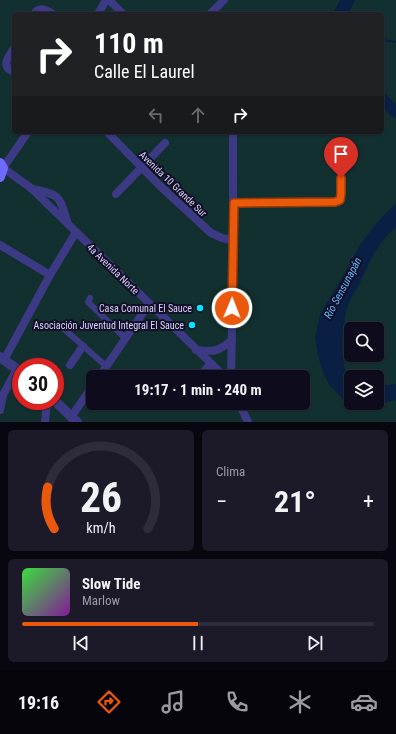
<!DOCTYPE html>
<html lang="es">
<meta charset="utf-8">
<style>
:root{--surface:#0e0b1c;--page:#1c1929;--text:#f1f3f6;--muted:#9b9ba3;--line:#2e2b3b;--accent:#ea580c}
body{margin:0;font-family:"Roboto Condensed",sans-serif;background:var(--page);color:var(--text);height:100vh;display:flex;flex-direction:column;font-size:15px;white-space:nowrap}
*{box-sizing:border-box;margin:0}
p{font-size:13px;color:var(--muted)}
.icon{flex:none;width:22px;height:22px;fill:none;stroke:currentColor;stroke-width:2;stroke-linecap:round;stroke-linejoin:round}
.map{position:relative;height:422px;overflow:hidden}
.side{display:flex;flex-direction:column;gap:8px;padding:8px;background:#08060f;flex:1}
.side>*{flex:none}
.hud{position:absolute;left:12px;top:12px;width:372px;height:122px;border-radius:6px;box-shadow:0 1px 3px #0004,0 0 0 1px var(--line);background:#202124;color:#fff;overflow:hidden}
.tools{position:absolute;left:344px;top:322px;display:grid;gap:8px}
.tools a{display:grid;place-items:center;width:40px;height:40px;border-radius:6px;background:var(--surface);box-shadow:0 1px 3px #0004,0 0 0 1px var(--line);font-size:20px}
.speed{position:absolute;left:12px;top:358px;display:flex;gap:8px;font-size:20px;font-weight:700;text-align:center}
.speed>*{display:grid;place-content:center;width:52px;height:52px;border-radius:50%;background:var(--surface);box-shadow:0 1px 3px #0004,0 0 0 1px var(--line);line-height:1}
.speed .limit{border:6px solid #d22;background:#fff;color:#111}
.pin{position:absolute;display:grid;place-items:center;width:34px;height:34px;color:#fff;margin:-41px -17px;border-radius:50% 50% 50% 0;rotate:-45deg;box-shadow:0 0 4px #0007}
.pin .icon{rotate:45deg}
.me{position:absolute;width:44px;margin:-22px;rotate:1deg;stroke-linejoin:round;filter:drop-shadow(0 0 3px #0008)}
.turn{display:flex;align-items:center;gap:14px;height:84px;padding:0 16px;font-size:18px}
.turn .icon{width:52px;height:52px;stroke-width:2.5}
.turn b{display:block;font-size:28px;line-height:34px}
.lanes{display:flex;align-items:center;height:38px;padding:0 16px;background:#0003;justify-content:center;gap:20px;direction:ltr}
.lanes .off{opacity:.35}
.big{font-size:30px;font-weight:700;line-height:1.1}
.side .tile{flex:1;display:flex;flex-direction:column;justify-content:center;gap:6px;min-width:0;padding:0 14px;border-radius:6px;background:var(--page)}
.side .dial{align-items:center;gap:0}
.dial svg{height:104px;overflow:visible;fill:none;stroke:var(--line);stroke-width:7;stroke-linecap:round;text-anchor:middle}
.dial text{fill:var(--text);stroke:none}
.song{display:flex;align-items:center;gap:12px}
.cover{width:48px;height:48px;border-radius:6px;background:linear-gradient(135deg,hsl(120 70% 55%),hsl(290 70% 35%))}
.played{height:4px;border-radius:2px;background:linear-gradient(90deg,var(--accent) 50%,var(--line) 50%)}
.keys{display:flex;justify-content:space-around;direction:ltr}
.heat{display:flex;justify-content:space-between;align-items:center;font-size:22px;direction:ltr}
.side .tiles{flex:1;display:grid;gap:8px;grid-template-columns:1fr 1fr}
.tile:last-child{grid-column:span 2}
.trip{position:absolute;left:86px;top:370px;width:224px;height:40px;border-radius:6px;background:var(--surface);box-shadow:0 1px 3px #0004,0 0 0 1px var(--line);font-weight:700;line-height:40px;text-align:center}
.tabs{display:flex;height:64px;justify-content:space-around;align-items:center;background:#06040b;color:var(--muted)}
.tabs .icon{width:28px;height:28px}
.tabs .on{color:var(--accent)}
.tabs b{font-size:18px;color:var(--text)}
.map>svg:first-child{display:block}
.green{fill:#12302f;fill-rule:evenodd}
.water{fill:#0a1f44}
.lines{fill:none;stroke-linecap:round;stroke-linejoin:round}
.stream{stroke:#0a1f44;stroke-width:2}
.pedestrian{stroke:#3d3a85;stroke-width:6}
.minor{stroke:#3d3a85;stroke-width:8}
.tertiary{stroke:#3d3a85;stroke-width:10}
.secondary{stroke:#6f6bff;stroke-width:10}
.route-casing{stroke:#983908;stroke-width:10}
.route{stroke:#ea580c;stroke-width:7}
.poi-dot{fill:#00e5ff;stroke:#130f26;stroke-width:1.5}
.labels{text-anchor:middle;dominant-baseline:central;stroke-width:4;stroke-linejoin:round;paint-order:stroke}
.street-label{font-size:10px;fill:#d9d4ff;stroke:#130f26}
.poi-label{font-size:10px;fill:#d9d4ff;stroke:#130f26;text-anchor:end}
.water-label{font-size:11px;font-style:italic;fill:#62b6ff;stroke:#130f26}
</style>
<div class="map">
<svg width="396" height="422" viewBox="0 0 396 422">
<rect width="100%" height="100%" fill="#130f26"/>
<!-- green -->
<path class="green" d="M 0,0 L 396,0 L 396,422 L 0,422 ZM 14,14 L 382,14 L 382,132 L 14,132 ZM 351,329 L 377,329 L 377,355 L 351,355 ZM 21,367 L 55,367 L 55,401 L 21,401 ZM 93,377 L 303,377 L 303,403 L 93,403 ZM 351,377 L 377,377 L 377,403 L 351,403 Z"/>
<!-- water -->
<path class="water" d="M 340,0 L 355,0 L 348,14 L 332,14 L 336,8 Z
M 382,91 L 396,104 L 396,119 L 382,108 Z
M 396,203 L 396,227 C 378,243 372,257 362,278 C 359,286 354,293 350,300 C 343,316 340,347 344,364 C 346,370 346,377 351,381 L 351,402 L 343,399 L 330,386 L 324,375 L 318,356 L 315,338 L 320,314 L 342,278 L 360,245 L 374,226 L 390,209 Z
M 396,384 L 396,400 C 380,404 368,407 352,403 L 377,403 L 377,386 Z"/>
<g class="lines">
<!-- stream -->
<path class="stream" d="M 382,40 L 396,42"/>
<!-- pedestrian -->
<path class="pedestrian" d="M 90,298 L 88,302 L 125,338
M 67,326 L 64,329 L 106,366"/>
<!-- minor -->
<path class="minor" d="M 109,0 L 123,14
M 34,14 C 39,6 46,10 53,14
M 98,14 L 106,0
M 210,14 L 224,0
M 14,48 C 8,58 0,66 14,72
M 28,132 L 3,168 L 31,188 L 225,377
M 107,132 L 159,185 L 211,233 L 222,238 L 232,240
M 32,189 C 62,195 59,196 68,224
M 116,194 L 165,143
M 233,203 L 335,202 L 340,200 L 341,194 L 341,162
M 0,245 L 50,275
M 196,350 C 214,352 218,352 232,340
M 4,360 L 50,275 L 76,232
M 70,365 L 83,346
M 99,377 L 149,304
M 198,377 L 211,364
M 231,377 L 233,277 L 233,132
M 239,403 L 248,422
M 0,410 L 3,395 L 17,369
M 72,416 L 93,385
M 45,422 L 47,401"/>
<!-- tertiary -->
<path class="tertiary" d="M 0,357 L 21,372
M 55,401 L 77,422"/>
<!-- secondary -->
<path class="secondary" d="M 0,163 L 3,168 L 0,177"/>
</g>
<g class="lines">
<!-- route casing -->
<g class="route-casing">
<path id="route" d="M 232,308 L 234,203 L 335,202 L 340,200 L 341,194 L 341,178"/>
</g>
<!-- route -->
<use href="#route" class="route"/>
</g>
<!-- markers -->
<g class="poi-dot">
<circle cx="200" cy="308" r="4"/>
<circle cx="192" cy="325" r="4"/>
</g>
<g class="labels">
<!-- street labels -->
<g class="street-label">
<text transform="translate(173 184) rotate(44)">Avenida 10 Grande Sur</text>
<text transform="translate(113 269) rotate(44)">4a Avenida Norte</text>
</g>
<!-- poi labels -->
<g class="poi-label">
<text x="192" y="308">Casa Comunal El Sauce</text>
<text x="184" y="325">Asociación Juventud Integral El Sauce</text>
</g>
<!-- water labels -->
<g class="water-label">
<text transform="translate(343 288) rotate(-62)">Río Sensunapán</text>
</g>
</g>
</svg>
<div class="tools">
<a><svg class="icon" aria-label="search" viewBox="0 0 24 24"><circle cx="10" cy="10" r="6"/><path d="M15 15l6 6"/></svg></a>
<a><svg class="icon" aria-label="layers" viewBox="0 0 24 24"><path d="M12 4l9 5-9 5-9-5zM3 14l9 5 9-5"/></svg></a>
</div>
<div class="speed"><div class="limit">30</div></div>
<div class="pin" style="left:341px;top:178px;background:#d93025"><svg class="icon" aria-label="arrive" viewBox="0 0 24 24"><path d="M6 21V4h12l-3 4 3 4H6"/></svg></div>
<svg class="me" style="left:232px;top:308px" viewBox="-20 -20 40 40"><circle r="17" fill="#ea580c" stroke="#fff" stroke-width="3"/><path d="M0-11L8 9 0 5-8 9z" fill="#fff"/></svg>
<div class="trip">19:17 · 1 min · 240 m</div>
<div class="hud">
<div class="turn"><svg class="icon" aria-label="right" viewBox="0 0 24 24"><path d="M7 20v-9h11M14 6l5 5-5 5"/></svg><div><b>110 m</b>Calle El Laurel</div></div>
<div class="lanes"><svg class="icon off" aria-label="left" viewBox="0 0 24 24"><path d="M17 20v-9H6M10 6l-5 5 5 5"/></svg><svg class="icon off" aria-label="ahead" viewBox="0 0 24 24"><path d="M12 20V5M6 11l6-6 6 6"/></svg><svg class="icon" aria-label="right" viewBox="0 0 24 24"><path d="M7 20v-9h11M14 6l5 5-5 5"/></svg></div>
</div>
</div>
<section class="side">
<div class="tiles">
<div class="tile dial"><svg viewBox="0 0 100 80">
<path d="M14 69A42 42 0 1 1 86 69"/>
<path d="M14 69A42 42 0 0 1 9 37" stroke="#ea580c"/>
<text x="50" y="56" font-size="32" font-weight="700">26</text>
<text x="50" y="72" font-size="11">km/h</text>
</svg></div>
<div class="tile"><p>Clima</p>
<div class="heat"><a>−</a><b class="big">21°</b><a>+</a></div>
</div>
<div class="tile">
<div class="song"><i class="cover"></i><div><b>Slow Tide</b><p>Marlow</p></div></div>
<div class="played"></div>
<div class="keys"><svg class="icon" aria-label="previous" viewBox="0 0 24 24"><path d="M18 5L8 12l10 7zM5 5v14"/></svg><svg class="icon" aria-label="pause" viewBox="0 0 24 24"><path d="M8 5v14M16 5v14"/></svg><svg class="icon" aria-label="next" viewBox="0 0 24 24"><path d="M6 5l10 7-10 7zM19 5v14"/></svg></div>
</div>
</div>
</section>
<nav class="tabs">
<b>19:16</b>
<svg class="icon on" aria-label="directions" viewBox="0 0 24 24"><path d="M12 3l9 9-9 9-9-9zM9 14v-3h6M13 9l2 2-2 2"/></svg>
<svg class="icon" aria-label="music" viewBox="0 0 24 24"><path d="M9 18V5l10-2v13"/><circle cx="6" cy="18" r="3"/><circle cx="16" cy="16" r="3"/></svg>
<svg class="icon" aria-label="phone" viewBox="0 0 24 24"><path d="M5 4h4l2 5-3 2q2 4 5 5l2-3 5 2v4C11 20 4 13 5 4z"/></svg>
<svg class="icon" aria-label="climate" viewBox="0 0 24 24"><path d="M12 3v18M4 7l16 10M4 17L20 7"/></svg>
<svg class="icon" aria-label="car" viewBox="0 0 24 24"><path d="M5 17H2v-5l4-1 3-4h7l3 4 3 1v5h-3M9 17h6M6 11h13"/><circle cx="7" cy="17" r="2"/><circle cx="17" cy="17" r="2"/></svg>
</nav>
